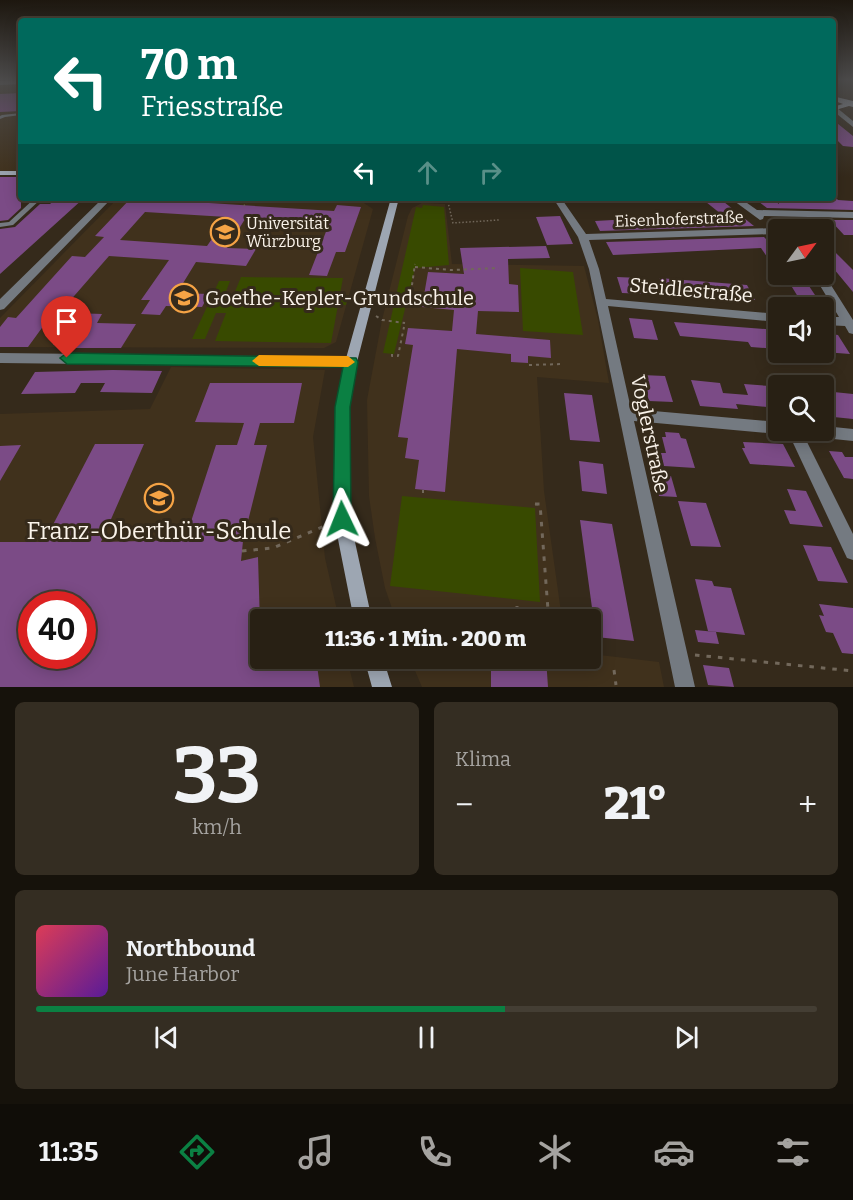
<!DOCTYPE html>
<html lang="de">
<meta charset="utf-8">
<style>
:root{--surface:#282014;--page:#342d22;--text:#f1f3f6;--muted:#a5a3a0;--line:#443e34;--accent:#0b8043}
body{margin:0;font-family:Bitter,serif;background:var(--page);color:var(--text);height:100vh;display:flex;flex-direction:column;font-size:22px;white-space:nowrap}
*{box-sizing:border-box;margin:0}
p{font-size:20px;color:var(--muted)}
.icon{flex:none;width:33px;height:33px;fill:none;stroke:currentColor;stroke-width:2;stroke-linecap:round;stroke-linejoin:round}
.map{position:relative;height:687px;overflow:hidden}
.side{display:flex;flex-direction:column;gap:15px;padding:15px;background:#16120b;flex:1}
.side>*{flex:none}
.top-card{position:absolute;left:18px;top:18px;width:818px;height:183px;border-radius:6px;box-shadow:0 3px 15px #0003,0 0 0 2px var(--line);background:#00695c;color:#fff;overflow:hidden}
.needle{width:39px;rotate:57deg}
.fabs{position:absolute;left:768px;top:219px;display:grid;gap:12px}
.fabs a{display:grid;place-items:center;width:66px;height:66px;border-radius:6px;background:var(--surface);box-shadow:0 3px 15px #0003,0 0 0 2px var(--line);font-size:30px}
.speed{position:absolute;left:18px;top:591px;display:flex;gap:12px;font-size:30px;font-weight:700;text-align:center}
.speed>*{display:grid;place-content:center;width:78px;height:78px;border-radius:50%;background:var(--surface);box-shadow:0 3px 15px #0003,0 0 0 2px var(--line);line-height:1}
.speed .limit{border:9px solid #d22;background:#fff;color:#111}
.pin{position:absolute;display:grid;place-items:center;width:51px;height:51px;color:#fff;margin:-62px -26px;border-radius:50% 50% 50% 0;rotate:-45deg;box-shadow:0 0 6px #0007}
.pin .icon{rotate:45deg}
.me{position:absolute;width:66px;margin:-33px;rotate:358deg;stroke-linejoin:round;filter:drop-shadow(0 0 4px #0008)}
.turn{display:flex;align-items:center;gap:21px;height:126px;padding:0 24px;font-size:27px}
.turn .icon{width:78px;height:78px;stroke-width:2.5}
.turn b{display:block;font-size:42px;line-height:51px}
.lanes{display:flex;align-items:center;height:57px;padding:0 24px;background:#0003;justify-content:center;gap:30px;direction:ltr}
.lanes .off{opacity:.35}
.big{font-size:45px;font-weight:800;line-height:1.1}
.side .tile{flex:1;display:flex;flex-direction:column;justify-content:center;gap:9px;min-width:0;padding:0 21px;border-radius:9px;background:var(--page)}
.side .dial{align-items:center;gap:0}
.dial b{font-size:78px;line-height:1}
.song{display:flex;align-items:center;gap:18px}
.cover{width:72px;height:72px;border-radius:9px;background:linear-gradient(135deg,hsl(350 70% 55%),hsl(270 70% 35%))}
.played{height:6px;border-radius:3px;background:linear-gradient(90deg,var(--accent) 60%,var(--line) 60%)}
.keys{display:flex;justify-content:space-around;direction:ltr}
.heat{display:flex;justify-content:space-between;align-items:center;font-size:33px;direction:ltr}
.side .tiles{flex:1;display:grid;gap:15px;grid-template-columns:1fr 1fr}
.tile:last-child{grid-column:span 2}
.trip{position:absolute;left:250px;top:609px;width:351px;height:60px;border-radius:6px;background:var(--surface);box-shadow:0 3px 15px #0003,0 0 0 2px var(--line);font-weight:800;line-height:60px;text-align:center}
.tabs{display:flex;height:96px;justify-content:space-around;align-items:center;background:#100d08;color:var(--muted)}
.tabs .icon{width:42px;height:42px}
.tabs .current{color:var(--accent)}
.tabs b{font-size:27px;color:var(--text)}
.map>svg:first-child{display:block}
.built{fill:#40311c;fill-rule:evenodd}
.green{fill:#384a00}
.building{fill:#7b4b86;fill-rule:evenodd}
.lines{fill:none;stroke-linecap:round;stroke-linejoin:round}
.path-far2{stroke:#72685b;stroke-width:1.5;stroke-dasharray:1.5 2;stroke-linecap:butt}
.path-far1{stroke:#72685b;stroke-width:2;stroke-dasharray:3 4;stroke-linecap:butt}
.path{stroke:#72685b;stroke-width:3;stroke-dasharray:4.5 7;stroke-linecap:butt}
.lane{fill:#747a81;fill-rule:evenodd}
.street{fill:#747a81;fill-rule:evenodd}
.secondary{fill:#9da6b2;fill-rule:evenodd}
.route{fill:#0b8043;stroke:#07532c;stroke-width:1.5}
.slow{fill:#f59e0b}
.labels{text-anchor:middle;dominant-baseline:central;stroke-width:6;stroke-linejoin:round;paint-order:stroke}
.far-street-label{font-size:16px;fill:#faf3ea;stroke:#352a1b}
.far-poi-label{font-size:16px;fill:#faf3ea;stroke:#352a1b;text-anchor:start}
.street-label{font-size:20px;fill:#faf3ea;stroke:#352a1b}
.poi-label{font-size:20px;fill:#faf3ea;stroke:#352a1b;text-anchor:start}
.near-poi-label{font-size:24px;fill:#faf3ea;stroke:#352a1b}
</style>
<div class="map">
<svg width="853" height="687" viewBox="0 0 853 687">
<rect width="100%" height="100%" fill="#352a1b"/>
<!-- built -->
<path class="built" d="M 21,82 L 21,174 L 0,173 L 0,83 Z
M 118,198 L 291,198 L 364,203 L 373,209 L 336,342 L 324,348 L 0,347 L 0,318 Z
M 422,203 L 445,204 L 452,264 L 584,266 L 598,320 L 609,383 L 537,377 L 544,491 L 562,619 L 396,620 L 385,588 L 375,538 L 369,496 L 367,400 L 382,320 L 408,216 L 412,208 Z
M 171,367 L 325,370 L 313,437 L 325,558 L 339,619 L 261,620 L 261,658 L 347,659 L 354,687 L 0,687 L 0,414 L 150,409 ZM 32,604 L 82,604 L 82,656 L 32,656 Z
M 591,654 L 659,662 L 664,687 L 422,687 L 410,659 L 591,658 Z"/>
<!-- green -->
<path class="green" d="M 423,205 L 444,207 L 449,265 L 415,268 L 394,354 L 383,353 L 416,207 L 422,208 Z
M 520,268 L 573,272 L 583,335 L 523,331 Z
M 241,277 L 343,278 L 340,294 L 348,295 L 346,305 L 338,305 L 331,343 L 215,341 L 226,313 L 216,313 L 205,339 L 192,339 L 219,281 L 230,281 L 225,294 L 234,294 Z
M 402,496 L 535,508 L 540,602 L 390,586 Z"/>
<!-- building -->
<path class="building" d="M 21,93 L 21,111 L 0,112 L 0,94 Z
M 832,119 L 853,136 L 853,147 L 843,146 L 832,135 Z
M 0,177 L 21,177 L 21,208 L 8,220 L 0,221 Z
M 57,198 L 84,198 L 0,274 L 0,229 L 15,227 L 40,204 L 50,204 Z
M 131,198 L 334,211 L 337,205 L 361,207 L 345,252 L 336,252 L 327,276 L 309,275 L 329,224 L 245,219 L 227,248 L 256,249 L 246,266 L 196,262 L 177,293 L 209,294 L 202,307 L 166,306 L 160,315 L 141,314 L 150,300 L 141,300 L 169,260 L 109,256 L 68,303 L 63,299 L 28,347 L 0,347 L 0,327 L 8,317 L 16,318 L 72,256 L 85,257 L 104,237 L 95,236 ZM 145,212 L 227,217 L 207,246 L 120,240 Z
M 701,198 L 719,198 L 754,226 L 600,231 L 595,221 L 721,214 Z
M 754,198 L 771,198 L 779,204 L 779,198 L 836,198 L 838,200 L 853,201 L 853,210 L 767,208 Z
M 560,216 L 573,244 L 547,245 L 536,217 Z
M 780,219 L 798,219 L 812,230 L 793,230 Z
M 830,220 L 853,220 L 853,235 L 844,235 Z
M 764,237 L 778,251 L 778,273 L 761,248 L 613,255 L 606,242 Z
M 824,241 L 853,270 L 853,292 L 824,257 Z
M 546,246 L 550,258 L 508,259 L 509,284 L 518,285 L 519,312 L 478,311 L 476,334 L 550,340 L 551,358 L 528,356 L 528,363 L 511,362 L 511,354 L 457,349 L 445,492 L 415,489 L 419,460 L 405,458 L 408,438 L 398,437 L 413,345 L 405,344 L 408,328 L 452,331 L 454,310 L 422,307 L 428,272 L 464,274 L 460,248 Z
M 784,274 L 801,274 L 823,307 L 803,305 Z
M 617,277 L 640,278 L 645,294 L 622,293 Z
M 659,278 L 747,285 L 755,300 L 665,296 Z
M 74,313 L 102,314 L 97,323 L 136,324 L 121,348 L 72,348 L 74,346 L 53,345 Z
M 629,318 L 652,320 L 658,340 L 634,338 Z
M 674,322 L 778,330 L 778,349 L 751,347 L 748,342 L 680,336 Z
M 824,333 L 838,335 L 850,354 L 824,352 Z
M 113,370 L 162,371 L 152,393 L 100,392 L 105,383 L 81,383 L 75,393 L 21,394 L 35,372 Z
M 642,375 L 665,376 L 673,402 L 649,401 Z
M 691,380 L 720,383 L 723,393 L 748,395 L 744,384 L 770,386 L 778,408 L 736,404 L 738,409 L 700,406 Z
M 210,383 L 302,383 L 294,423 L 260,423 L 254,445 L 267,445 L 243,541 L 241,561 L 258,557 L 261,658 L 316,658 L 320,687 L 0,687 L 0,542 L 44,542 L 95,444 L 144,444 L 101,542 L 185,540 L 216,445 L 237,445 L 244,423 L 195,422 ZM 32,604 L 82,604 L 82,656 L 32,656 Z
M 824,391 L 853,394 L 853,419 L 824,416 Z
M 564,393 L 592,395 L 600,442 L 570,440 Z
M 665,432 L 679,433 L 681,438 L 686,439 L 695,468 L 664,466 L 661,453 L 666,453 L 662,437 L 666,437 Z
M 743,442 L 783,444 L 795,467 L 750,464 L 742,448 L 745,448 Z
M 21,445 L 0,481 L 0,446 Z
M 829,451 L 842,452 L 845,457 L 853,457 L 853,479 L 844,478 Z
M 579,461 L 603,464 L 607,494 L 582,491 Z
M 654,475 L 671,476 L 677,497 L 659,496 Z
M 787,489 L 806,491 L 823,527 L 790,524 L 784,510 L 796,511 Z
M 678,501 L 706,503 L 721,547 L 691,546 Z
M 580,520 L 612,524 L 634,641 L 596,637 Z
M 803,545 L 831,547 L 848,583 L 818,581 Z
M 695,579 L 712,581 L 714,586 L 731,588 L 745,635 L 708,631 Z
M 819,604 L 853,608 L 853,654 L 842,653 L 833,633 L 826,632 L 819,615 L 824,616 Z
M 695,630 L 716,632 L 719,644 L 698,642 Z
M 491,658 L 546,658 L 548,687 L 491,687 Z
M 703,665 L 729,668 L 734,687 L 708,685 Z"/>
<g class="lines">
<!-- path-far2 -->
<path class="path-far2" d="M 318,198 L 382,202
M 447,198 L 453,223 L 499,220
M 405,202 L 534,198
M 244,206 L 248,198"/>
<!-- path-far1 -->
<path class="path-far1" d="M 415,267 L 451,270 L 499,268
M 409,306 L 415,264
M 376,316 L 382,320 L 405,323
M 392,354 L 392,356 L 398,356 L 404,327
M 529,365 L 564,364
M 423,490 L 423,495
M 535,504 L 540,505"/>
<!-- path -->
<path class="path" d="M 535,504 L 540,504 L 548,610
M 242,551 L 273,548 L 327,525
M 517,606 L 517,616
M 695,655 L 853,671
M 552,658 L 552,664
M 614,670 L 616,685"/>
<!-- lane -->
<path class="lane" d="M 21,113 L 21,115 L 5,117 L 0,119 L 0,116 L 2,115 Z
M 35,198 L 42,198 L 13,225 L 0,227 L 0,223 L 9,222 Z"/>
<!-- street -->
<path class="street" d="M 21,80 L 21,84 L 0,85 L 0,81 Z
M 832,106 L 836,107 L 853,121 L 853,127 L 832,110 Z
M 103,198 L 112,198 L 4,309 L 0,310 L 0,299 Z
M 553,198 L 561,198 L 586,234 L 775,228 L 779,230 L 778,233 L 775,234 L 589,240 L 599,269 L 606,299 L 778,314 L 778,322 L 608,306 L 631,409 L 778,422 L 778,430 L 784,430 L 778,434 L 634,421 L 695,687 L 675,687 L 589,269 L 578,237 Z
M 730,198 L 740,198 L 757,210 L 853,212 L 853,218 L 764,216 L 763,219 L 760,220 Z
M 813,274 L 824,274 L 853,320 L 853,334 L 849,333 L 845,326 L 824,325 L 824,317 L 839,317 Z
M 0,353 L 351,357 L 355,359 L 357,362 L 355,365 L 351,367 L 0,363 Z
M 824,426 L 853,429 L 853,441 L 804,436 L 853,534 L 853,560 L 847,558 L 787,430 L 824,430 Z"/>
<!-- secondary -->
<path class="secondary" d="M 832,96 L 853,101 L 853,107 L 849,106 L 832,111 L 832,107 L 843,104 L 832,100 Z
M 0,171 L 21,171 L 21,175 L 0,175 Z
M 391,198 L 399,198 L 357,362 L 349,407 L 350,519 L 372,620 L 354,620 L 334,519 L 335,407 L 345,362 Z
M 364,658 L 383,658 L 392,687 L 372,687 Z"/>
</g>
<!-- sky -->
<linearGradient id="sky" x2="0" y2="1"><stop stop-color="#1d170f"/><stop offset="0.45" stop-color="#4b4a4a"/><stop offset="1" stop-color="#4b4a4a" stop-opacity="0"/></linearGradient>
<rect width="853" height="177" fill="url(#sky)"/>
<!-- route -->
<path class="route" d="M 67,353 L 356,358 L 358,362 L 350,407 L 351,519 L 348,525 L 342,528 L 335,525 L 333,519 L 335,407 L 343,367 L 67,364 L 60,358 Z"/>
<!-- slow -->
<path class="slow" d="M 259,355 L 348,356 L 355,362 L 348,367 L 259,366 L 252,361 Z"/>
<!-- icons -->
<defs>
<g id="university-ring" transform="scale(1.5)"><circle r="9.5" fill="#352a1b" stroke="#f5a345" stroke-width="1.5"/><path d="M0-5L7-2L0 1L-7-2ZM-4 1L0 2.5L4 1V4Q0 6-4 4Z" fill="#f5a345"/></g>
<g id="school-ring" transform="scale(1.5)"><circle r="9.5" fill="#352a1b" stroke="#f5a345" stroke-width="1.5"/><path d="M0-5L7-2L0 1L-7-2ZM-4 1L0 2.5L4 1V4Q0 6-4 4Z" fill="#f5a345"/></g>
</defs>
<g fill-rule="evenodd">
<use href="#university-ring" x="225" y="232"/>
<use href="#school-ring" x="184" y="298"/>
<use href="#school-ring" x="159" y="498"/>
</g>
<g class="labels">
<!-- far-street labels -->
<g class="far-street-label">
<text transform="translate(679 219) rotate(-2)">Eisenhoferstraße</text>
</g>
<!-- far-poi labels -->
<g class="far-poi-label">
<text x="246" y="223">Universität<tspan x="246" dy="18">Würzburg</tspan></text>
</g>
<!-- street labels -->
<g class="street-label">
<text transform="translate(691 290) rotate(5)">Steidlestraße</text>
<text transform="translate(650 434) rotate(78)">Voglerstraße</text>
</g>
<!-- poi labels -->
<g class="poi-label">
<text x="205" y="298">Goethe-Kepler-Grundschule</text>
</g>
<!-- near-poi labels -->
<g class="near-poi-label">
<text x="159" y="531">Franz-Oberthür-Schule</text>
</g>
</g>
</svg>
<div class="fabs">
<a><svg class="needle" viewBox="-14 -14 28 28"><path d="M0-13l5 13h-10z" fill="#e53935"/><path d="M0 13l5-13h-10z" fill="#a5a3a0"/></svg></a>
<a><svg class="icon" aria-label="sound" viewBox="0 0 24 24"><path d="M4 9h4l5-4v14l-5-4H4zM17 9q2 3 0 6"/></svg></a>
<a><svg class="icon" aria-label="search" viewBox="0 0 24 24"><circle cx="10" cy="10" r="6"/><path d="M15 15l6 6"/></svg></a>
</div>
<div class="speed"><div class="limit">40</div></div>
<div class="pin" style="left:67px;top:358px;background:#d93025"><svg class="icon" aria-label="arrive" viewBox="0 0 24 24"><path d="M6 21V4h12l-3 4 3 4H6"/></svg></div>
<svg class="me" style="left:342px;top:519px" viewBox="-20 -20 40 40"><path d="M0-17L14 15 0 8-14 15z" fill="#0b8043" stroke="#fff" stroke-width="4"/></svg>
<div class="trip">11:36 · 1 Min. · 200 m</div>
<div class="top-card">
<div class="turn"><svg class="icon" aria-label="left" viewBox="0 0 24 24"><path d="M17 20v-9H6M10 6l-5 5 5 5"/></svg><div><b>70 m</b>Friesstraße</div></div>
<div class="lanes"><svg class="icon" aria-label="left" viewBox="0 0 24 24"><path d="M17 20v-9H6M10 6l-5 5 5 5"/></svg><svg class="icon off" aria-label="ahead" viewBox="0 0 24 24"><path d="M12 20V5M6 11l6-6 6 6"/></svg><svg class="icon off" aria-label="right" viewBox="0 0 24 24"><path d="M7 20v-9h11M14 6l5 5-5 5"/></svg></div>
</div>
</div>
<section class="side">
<div class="tiles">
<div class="tile dial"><b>33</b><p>km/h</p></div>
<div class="tile"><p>Klima</p>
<div class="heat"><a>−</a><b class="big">21°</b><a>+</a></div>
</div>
<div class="tile">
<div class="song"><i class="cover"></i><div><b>Northbound</b><p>June Harbor</p></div></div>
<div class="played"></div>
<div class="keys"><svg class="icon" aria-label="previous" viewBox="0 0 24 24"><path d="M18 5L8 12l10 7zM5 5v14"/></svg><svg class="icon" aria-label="pause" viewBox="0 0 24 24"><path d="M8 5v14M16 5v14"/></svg><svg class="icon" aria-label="next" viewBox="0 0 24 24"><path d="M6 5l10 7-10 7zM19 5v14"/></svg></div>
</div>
</div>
</section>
<nav class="tabs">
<b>11:35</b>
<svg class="icon current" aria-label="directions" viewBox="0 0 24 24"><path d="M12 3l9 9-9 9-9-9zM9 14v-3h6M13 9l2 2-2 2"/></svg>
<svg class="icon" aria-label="music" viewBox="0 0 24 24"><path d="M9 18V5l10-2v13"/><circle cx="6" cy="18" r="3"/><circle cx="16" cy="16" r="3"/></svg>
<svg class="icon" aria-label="phone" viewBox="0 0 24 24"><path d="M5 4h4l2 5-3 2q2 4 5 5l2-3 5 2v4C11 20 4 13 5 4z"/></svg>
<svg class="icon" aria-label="climate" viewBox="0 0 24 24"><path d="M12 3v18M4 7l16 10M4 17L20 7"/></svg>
<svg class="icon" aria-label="car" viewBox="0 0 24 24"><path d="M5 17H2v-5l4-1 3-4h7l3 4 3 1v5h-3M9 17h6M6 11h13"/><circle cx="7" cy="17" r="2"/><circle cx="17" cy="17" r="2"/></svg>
<svg class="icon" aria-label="filters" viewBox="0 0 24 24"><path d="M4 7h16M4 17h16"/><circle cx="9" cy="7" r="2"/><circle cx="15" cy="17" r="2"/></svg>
</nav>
